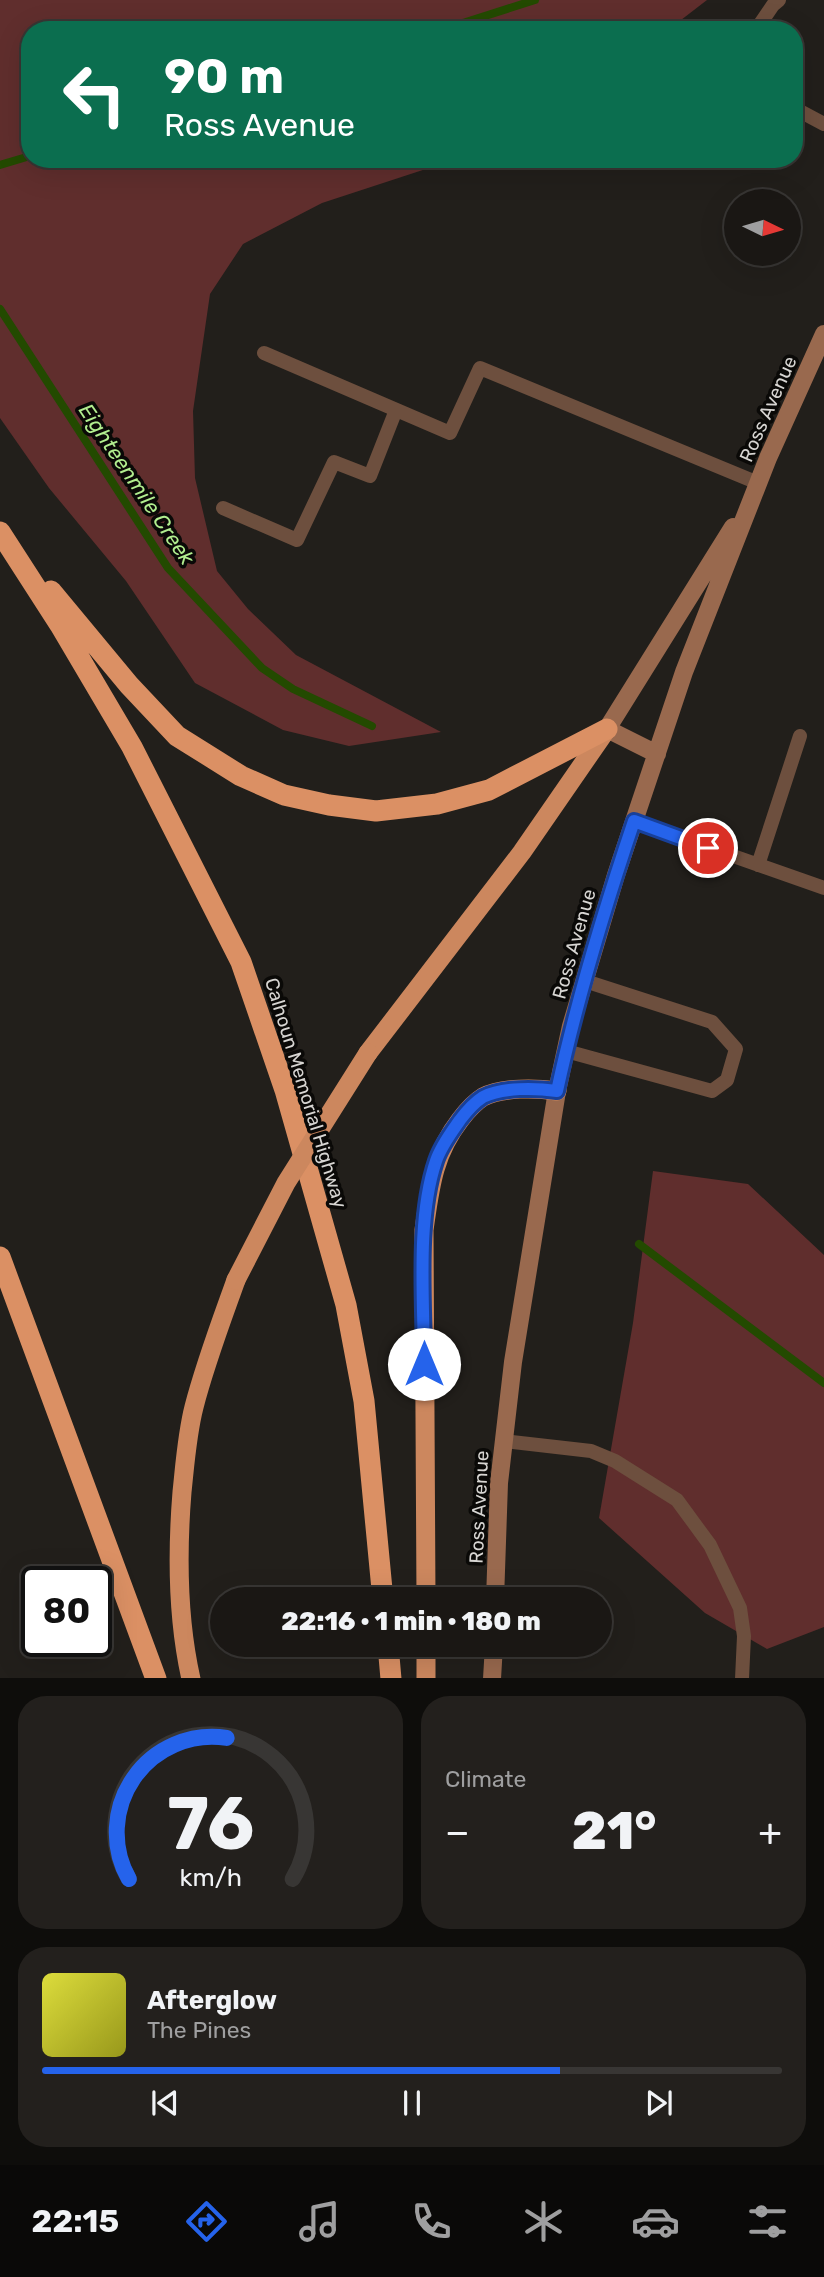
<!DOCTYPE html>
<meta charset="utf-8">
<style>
:root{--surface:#1a1714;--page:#23201d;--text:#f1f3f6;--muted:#9f9fa0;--line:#383634;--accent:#2563eb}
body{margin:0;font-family:Rubik,sans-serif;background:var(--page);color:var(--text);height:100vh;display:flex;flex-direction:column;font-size:26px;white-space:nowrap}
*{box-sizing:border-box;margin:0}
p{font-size:23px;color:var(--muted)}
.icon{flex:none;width:38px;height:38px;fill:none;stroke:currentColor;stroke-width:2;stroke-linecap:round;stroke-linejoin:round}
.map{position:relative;height:1678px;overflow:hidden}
.drawer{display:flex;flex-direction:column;gap:18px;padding:18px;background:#0e0d0b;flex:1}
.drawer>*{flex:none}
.hud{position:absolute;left:21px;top:21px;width:782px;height:147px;border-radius:28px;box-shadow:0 7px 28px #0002,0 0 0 2px var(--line);background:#0b6e4f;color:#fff;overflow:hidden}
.needle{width:46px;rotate:95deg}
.buttons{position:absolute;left:724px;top:189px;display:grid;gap:14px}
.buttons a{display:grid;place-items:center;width:77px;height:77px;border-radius:50%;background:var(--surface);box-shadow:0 7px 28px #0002,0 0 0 2px var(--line);font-size:35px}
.speed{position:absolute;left:21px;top:1566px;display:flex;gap:14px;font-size:35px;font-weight:700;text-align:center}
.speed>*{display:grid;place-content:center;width:91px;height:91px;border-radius:50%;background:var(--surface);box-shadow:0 7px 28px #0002,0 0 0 2px var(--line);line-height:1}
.speed .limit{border:4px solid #111;border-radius:10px;background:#fff;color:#111}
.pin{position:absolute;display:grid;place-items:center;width:60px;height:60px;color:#fff;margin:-30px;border:4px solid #fff;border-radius:50%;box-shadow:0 2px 7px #0007}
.me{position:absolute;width:77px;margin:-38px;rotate:0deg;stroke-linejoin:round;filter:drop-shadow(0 0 5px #0008)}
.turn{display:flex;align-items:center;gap:24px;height:147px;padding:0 28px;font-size:32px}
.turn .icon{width:91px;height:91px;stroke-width:2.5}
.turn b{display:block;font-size:49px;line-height:60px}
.big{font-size:52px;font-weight:800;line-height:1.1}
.drawer .card{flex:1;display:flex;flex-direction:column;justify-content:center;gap:10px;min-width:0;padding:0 24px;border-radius:28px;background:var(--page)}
.drawer .dial{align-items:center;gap:0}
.dial svg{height:182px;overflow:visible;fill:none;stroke:var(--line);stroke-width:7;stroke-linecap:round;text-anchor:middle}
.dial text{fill:var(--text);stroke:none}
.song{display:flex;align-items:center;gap:21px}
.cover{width:84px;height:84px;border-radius:10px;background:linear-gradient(135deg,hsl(60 70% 55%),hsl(60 70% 35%))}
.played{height:7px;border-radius:4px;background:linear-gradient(90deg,var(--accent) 70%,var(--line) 70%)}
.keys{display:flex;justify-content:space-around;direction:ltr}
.heat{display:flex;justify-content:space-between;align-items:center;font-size:38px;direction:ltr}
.drawer .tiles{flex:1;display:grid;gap:18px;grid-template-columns:1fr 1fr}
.card:last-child{grid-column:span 2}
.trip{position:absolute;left:210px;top:1587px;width:402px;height:70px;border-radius:35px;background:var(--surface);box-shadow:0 7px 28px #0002,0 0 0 2px var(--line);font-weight:800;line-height:70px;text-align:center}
.tabs{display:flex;height:112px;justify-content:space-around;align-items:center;background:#0a0908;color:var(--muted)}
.tabs .icon{width:49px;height:49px}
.tabs .on{color:var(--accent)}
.tabs b{font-size:32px;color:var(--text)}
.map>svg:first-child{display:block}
.green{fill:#602e2d}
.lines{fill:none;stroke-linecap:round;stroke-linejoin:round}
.stream{stroke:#234a00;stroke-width:8}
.service{stroke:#6d4f3e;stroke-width:14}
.secondary{stroke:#99694e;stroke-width:18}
.trunk{stroke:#cc875e;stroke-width:19}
.motorway{stroke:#db9064;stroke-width:21}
.trunk-bridge{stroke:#cc875e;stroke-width:19}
.route-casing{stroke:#184099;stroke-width:18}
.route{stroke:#2563eb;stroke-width:12}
.labels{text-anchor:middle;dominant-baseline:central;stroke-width:7;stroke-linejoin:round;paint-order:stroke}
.street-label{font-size:19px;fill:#d7d5d2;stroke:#0a0907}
.water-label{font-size:21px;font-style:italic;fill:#b2ee8f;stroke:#0a0907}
</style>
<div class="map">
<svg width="824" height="1679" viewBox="0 0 824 1679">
<rect width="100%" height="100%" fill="#221f1b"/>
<!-- green -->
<path class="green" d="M 0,0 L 707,0 L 681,20 L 660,30 L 30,30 L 30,159 L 443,159 L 432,167 L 322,203 L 243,244 L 210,294 L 193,411 L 195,478 L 217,571 L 248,609 L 296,655 L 441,732 L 349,746 L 283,730 L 195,683 L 126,581 L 49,488 L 0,418 Z
M 653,1171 L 748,1184 L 824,1255 L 824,1627 L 767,1649 L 705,1613 L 599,1518 L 633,1323 Z"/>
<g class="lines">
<!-- stream -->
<path class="stream" d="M 441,30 L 535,0
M 0,165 L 30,156
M 0,309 L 168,568 L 262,668 L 293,689 L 372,726
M 639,1244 L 824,1383"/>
<!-- service -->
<path class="service" d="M 756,30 L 773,5 L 779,0
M 794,108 L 824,124
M 264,353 L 450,433 L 480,368 L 758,483
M 223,508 L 297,540 L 334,462 L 370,476 L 396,410
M 634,821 L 824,888
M 758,865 L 800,736
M 566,1051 L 712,1091 L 727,1080 L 736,1049 L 712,1022 L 585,981
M 504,1441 L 591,1451 L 615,1461 L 677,1500 L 710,1545 L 740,1608 L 744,1636 L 742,1679"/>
<!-- secondary -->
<path class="secondary" d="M 657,754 L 607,729 L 733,527
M 495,1600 L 499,1483 L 513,1362 L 557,1091 L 571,1026 L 616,875 L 684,672 L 768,458 L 824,334
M 492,1679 L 494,1645"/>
<!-- trunk -->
<path class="trunk" d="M 368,1053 L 522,852 L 607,729
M 426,1600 L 424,1230 C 430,1188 433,1155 460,1120 C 466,1112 475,1102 483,1097 C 503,1087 536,1088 557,1091
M 426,1645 L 426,1679
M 191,1679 C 177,1617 177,1554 182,1492 C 185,1464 187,1434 194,1407 C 205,1364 221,1322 236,1280"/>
<!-- motorway -->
<path class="motorway" d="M 0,532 L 60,625 L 132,747 L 241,962 L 285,1090 L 346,1305 L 364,1401 L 383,1600
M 51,591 L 129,685 L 177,736 L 241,776 L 284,795 L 329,805 L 376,811 L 437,804 L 489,790 L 607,729
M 0,1257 L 156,1679
M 388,1645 L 391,1679"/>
<!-- trunk-bridge -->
<path class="trunk-bridge" d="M 236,1280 L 286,1183 L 368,1053"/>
</g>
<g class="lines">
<!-- route casing -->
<g class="route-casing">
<path id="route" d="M 424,1364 C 424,1302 416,1220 436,1161 C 441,1146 451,1133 460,1120 C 466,1112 475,1102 483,1097 C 503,1087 536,1088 557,1091 C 577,999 604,910 634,821 L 708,848"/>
</g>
<!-- route -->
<use href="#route" class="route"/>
</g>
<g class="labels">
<!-- street labels -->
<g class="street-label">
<text transform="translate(768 409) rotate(-66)">Ross Avenue</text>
<text transform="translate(574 944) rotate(-74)">Ross Avenue</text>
<text transform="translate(306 1093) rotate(73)">Calhoun Memorial Highway</text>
<text transform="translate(479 1507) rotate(-87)">Ross Avenue</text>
</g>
<!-- water labels -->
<g class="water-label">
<text transform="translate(137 484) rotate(56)">Eighteenmile Creek</text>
</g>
</g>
</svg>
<div class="buttons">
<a><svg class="needle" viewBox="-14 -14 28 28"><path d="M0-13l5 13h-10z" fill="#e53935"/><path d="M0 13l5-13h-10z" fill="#9f9fa0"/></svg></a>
</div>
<div class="speed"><div class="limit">80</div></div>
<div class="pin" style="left:708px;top:848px;background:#d93025"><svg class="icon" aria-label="arrive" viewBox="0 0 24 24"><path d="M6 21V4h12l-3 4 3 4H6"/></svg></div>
<svg class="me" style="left:424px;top:1364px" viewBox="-20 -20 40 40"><circle r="19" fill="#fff"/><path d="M0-13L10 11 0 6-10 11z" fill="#2563eb"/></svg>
<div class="trip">22:16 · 1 min · 180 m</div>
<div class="hud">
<div class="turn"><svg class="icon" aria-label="left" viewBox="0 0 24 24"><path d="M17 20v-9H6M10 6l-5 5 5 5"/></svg><div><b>90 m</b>Ross Avenue</div></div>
</div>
</div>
<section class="drawer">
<div class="tiles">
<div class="card dial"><svg viewBox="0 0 100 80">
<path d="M14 69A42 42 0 1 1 86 69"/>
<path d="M14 69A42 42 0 0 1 57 7" stroke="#2563eb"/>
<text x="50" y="56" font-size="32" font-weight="700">76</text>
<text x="50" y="72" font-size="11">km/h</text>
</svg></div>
<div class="card"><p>Climate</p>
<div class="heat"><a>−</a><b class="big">21°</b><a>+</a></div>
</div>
<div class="card">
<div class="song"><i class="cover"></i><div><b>Afterglow</b><p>The Pines</p></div></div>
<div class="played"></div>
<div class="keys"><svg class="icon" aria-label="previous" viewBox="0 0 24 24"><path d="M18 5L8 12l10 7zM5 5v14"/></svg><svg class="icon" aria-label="pause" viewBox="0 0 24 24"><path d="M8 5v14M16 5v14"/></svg><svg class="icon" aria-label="next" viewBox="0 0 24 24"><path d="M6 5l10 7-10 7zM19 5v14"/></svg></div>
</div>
</div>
</section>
<nav class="tabs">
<b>22:15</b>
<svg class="icon on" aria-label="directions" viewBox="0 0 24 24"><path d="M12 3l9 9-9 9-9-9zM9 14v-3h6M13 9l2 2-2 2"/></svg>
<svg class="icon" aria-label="music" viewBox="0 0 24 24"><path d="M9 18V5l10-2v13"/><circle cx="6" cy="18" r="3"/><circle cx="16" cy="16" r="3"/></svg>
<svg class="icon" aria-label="phone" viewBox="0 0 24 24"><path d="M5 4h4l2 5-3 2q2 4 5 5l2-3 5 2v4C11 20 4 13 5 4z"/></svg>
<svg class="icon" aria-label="climate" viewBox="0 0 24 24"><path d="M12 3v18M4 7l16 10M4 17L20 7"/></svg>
<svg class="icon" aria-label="car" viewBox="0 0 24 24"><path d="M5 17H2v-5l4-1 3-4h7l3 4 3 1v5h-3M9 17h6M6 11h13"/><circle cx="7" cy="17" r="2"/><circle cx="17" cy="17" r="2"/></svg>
<svg class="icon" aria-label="filters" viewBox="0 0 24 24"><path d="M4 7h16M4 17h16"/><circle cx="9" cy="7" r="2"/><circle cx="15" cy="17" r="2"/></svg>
</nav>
